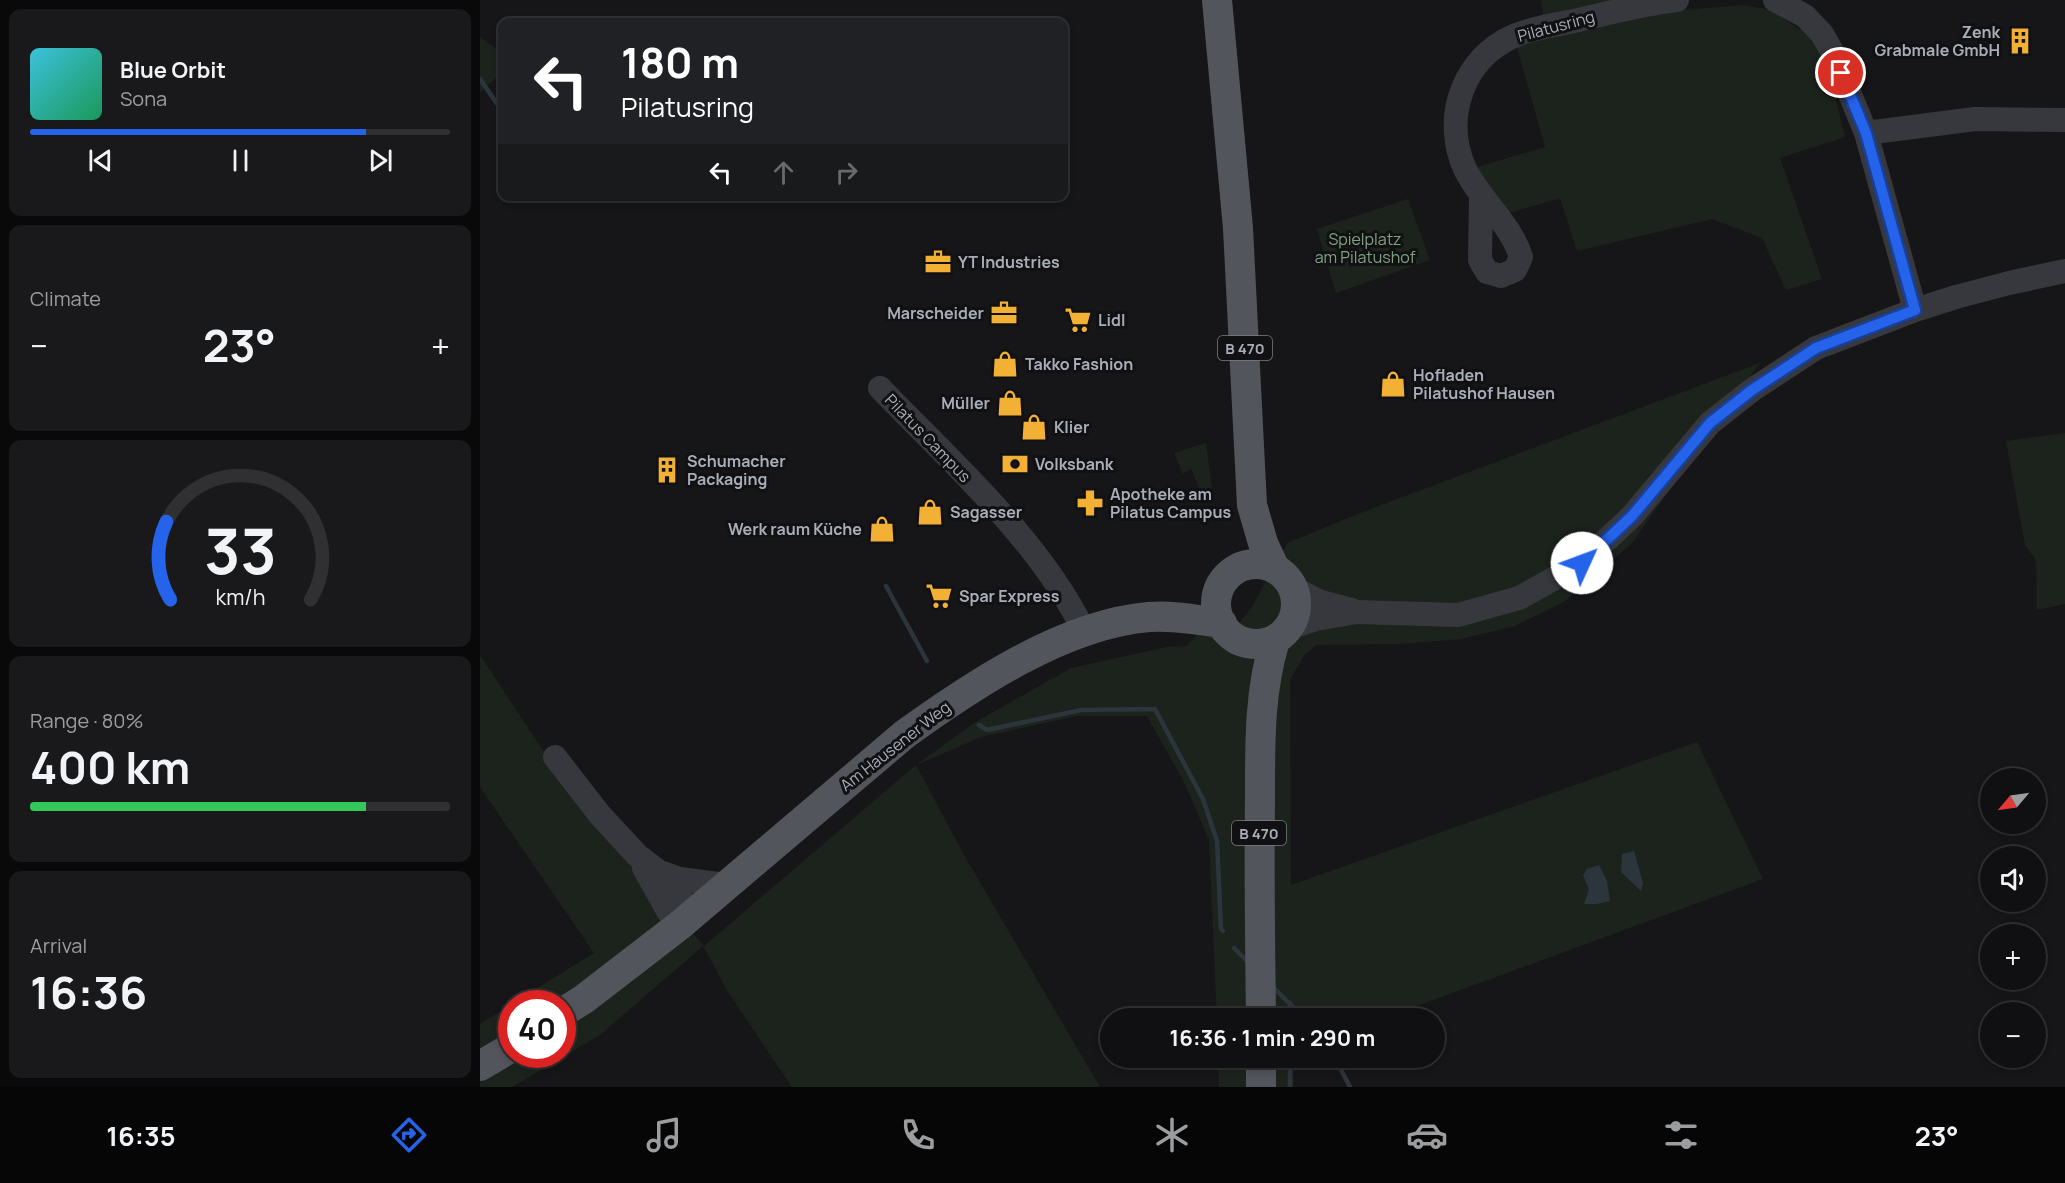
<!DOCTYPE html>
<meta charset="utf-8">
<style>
:root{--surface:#101012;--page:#19191b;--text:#f1f3f6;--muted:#9c9d9f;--line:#303032;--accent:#2563eb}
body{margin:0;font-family:Manrope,sans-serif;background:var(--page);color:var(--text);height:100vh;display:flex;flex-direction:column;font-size:22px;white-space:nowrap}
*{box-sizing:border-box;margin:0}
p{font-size:20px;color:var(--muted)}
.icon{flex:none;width:33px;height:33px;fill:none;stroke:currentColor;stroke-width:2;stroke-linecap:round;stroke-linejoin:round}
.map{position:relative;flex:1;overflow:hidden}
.panel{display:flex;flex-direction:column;gap:9px;padding:9px;background:#09090a;width:480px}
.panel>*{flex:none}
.hud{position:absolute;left:18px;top:18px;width:570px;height:183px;border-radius:12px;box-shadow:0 3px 9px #0003,0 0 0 2px var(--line);background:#202124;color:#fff;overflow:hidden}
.needle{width:39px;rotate:241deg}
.fabs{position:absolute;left:1500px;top:768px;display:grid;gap:12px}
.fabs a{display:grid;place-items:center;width:66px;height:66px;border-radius:50%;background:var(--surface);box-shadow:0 3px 9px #0003,0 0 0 2px var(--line);font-size:30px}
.speed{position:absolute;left:18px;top:990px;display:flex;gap:12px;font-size:30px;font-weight:700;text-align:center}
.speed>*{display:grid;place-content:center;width:78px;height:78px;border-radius:50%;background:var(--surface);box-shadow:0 3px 9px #0003,0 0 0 2px var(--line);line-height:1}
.speed .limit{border:9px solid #d22;background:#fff;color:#111}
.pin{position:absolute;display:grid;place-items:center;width:51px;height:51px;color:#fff;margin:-26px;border:3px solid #fff;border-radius:50%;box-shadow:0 2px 6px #0007}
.me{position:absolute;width:66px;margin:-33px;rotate:47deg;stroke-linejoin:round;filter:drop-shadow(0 0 4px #0008)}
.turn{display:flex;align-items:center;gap:21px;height:126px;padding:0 24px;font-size:27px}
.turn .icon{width:78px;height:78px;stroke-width:2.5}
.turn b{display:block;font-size:42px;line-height:51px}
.lanes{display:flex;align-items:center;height:57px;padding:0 24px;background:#0003;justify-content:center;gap:30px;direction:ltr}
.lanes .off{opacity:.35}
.big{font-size:45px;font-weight:700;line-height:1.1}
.panel .widget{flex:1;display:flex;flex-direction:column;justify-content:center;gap:9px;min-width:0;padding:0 21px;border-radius:12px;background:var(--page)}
.panel .dial{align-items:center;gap:0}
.dial svg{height:156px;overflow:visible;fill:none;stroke:var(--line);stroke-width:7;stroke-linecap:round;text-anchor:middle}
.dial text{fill:var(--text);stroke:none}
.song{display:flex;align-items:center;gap:18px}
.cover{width:72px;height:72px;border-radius:9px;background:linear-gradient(135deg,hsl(190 70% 55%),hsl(150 70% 35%))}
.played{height:6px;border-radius:3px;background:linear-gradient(90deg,var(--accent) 80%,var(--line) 80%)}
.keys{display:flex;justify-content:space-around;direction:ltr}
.heat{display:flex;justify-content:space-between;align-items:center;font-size:33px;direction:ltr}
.charge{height:9px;border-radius:4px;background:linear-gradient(90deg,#34c759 80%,var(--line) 0)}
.trip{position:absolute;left:620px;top:1008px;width:345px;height:60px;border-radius:30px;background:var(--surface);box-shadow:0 3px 9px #0003,0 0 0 2px var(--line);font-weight:700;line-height:60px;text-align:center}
.dock{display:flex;height:96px;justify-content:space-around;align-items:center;background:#060607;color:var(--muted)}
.dock .icon{width:42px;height:42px}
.dock .active{color:var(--accent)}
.dock b{font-size:27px;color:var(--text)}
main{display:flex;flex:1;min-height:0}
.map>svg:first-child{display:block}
.green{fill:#1c231d}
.water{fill:#2c353c}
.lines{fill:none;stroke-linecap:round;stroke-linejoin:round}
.stream{stroke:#2c353c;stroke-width:4.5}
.minor{stroke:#37383d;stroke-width:24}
.major{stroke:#53555c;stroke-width:30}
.route-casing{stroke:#184099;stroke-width:15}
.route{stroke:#2563eb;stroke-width:10}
.labels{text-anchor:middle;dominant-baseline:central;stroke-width:6;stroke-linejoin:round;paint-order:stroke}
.shield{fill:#111113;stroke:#7b7e86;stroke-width:1.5}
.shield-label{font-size:15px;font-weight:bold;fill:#a8adb8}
.street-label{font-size:16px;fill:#a8adb8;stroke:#111113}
.poi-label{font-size:16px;font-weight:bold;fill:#a8adb8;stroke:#111113;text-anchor:start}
.park-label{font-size:16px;fill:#7fa381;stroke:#111113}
</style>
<main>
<section class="panel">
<div class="widget">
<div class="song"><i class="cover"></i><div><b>Blue Orbit</b><p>Sona</p></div></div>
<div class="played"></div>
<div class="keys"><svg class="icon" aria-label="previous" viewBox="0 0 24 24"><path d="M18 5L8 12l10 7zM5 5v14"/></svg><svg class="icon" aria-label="pause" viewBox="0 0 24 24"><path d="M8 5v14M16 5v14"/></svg><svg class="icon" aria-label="next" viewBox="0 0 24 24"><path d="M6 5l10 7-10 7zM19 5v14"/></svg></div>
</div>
<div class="widget"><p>Climate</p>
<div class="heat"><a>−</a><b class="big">23°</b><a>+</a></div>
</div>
<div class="widget dial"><svg viewBox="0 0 100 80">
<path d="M14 69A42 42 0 1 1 86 69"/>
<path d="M14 69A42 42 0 0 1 12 29" stroke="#2563eb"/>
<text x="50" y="56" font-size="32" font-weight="700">33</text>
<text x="50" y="72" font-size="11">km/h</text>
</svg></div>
<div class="widget"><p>Range · 80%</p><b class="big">400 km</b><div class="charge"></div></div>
<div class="widget"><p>Arrival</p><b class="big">16:36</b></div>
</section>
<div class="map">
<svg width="1585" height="1087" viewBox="0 0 1585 1087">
<rect width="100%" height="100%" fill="#161618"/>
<!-- green -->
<path class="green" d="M 1061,0 L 1170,0 L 1172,13 L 1263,5 L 1291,10 L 1324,32 L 1346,58 L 1365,137 L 1300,158 L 1342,279 L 1306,290 L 1282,238 L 1232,219 L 1097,251 L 1080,198 L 1026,214 L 994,168 L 1065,147 L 1035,40 L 1066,35 Z
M 0,37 L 22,53 L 22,73 L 0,92 Z
M 928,199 L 950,260 L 856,293 L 837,229 Z
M 1280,363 L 1152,543 L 1084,602 L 1035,626 L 981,639 L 920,644 L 837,645 L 825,654 L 810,679 L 811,885 L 1217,742 L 1283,879 L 904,1018 L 818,1018 L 812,1016 L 812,1018 L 737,1018 L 729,840 L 704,782 L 667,716 L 597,716 L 501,737 L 436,765 L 484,855 L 620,1087 L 312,1087 L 248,992 L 223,946 L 120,1035 L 32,1087 L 0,1087 L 0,1024 L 31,1005 L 32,1054 L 82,1054 L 82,1004 L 33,1003 L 114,953 L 0,787 L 0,655 L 95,799 L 224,946 L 436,765 L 494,723 L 591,668 L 687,647 L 707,646 L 721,630 L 745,643 L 773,605 L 807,543 L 888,510 Z
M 1585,433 L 1585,604 L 1557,610 L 1556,560 L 1545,545 L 1526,441 Z
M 726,443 L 732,488 L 721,492 L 711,469 L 703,474 L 694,453 Z
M 738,1058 L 813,1058 L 814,1087 L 739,1087 Z"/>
<!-- water -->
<path class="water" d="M 1154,851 L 1163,883 L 1161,891 L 1141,872 L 1142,854 Z
M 1119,865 L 1127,881 L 1130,901 L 1117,904 L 1104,904 L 1109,889 L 1103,875 L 1107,869 Z"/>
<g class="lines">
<!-- stream -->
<path class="stream" d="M 0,79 L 22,111
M 406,586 L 447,661
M 499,725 L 507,730 L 601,710 L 675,709 L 723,799 L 737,841 L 741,929 L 743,931
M 754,948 L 769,963
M 792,986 L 824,1018
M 810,1003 L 810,1018
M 810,1058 L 810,1087
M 855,1058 L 870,1087"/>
<!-- minor -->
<path class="minor" d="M 1295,0 L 1325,16 L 1342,34 L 1353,53 L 1386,133 L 1435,310
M 1386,133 L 1495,119 L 1585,120
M 1001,196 L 1000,260 L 1007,272 L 1021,276 L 1035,270 L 1041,257 C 1031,224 1000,200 985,169 C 964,123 979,67 1024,41 C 1045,29 1070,26 1094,21 C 1128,13 1162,4 1197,0
M 400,388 C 470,461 559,539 604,631
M 813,588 L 838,601 L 872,610
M 808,628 L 836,619 L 877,612 L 978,615 L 1039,598 L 1102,563 L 1152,516 L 1230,423 L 1272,390 L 1336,348 L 1435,310 L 1476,297 L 1529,283 L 1585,271
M 75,757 L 120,815 L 157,855 L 179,872 L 200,893 L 206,919
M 164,868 L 188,911 L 200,925
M 180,872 L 200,879 L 245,885"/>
<!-- major -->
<path class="major" d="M 737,0 L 758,228 L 772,505 L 783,543 L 795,569
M736 604a40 40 0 1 1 80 0a40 40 0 1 1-80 0Z
M 82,1013 L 104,999 L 200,925 L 425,734 C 493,685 584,624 669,617 C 693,615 718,620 742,623
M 781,1018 C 780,945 779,872 780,799 C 780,745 779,692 795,640
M 781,1058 L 781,1087
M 0,1066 L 32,1047"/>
</g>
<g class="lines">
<!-- route casing -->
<g class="route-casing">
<path id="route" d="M 1102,563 L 1152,516 L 1230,423 L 1272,390 L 1336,348 L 1435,310 L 1386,133 L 1361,73"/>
</g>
<!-- route -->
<use href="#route" class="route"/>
</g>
<!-- icons -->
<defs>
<g id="building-bare" transform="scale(2.07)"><path d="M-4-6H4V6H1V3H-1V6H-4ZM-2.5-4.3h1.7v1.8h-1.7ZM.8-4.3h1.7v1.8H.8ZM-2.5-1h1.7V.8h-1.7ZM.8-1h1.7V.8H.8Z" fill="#f2b134" stroke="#111113" stroke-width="2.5" paint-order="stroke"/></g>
<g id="office-bare" transform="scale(2.07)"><path d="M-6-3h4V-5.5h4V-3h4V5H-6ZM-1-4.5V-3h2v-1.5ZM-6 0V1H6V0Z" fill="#f2b134" stroke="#111113" stroke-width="2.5" paint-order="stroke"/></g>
<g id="supermarket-bare" transform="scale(2.07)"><path d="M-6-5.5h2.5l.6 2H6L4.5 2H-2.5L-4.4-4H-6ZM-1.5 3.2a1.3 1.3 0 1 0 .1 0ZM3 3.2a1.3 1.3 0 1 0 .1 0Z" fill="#f2b134" stroke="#111113" stroke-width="2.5" paint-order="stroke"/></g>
<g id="shop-bare" transform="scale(2.07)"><path d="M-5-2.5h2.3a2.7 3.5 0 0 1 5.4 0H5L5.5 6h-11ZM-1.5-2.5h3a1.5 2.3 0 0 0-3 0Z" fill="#f2b134" stroke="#111113" stroke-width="2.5" paint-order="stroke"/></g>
<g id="bank-bare" transform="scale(2.07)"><path d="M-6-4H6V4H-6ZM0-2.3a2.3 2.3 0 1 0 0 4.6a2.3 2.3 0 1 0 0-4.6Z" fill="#f2b134" stroke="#111113" stroke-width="2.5" paint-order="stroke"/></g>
<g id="pharmacy-bare" transform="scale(2.07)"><path d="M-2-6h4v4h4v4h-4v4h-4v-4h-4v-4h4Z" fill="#f2b134" stroke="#111113" stroke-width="2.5" paint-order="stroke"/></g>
</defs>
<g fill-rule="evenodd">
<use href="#building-bare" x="1540" y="41"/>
<use href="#office-bare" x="458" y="262"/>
<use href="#office-bare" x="524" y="313"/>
<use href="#supermarket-bare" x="598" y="320"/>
<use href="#shop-bare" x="525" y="364"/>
<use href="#shop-bare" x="913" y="384"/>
<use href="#shop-bare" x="530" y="403"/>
<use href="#shop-bare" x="554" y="427"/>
<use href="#bank-bare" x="535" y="464"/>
<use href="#building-bare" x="187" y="470"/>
<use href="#pharmacy-bare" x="610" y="503"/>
<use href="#shop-bare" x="450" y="512"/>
<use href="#shop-bare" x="402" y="529"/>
<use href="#supermarket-bare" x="459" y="596"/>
</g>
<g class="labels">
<!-- shield labels -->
<g class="shield">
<rect x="738" y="336" width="54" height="24" rx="4.5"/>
<rect x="752" y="821" width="54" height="24" rx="4.5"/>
</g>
<g class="shield-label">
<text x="765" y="348">B 470</text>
<text x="779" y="833">B 470</text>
</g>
<!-- street labels -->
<g class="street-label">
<text transform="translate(1076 26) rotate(-15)">Pilatusring</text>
<text transform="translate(448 438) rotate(46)">Pilatus Campus</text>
<text transform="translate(415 746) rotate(-38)">Am Hausener Weg</text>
</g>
<!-- poi labels -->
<g class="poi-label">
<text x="1520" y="32" text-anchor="end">Zenk<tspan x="1520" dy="18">Grabmale GmbH</tspan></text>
<text x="478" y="262">YT Industries</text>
<text x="504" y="313" text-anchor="end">Marscheider</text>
<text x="618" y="320">Lidl</text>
<text x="545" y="364">Takko Fashion</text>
<text x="933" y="375">Hofladen<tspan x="933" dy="18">Pilatushof Hausen</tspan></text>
<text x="510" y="403" text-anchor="end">Müller</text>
<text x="574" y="427">Klier</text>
<text x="207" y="461">Schumacher<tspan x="207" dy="18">Packaging</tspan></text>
<text x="555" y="464">Volksbank</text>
<text x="630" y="494">Apotheke am<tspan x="630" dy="18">Pilatus Campus</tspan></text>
<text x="470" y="512">Sagasser</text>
<text x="382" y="529" text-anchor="end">Werk raum Küche</text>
<text x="479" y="596">Spar Express</text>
</g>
<!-- park labels -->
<g class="park-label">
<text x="885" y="239">Spielplatz<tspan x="885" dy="18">am Pilatushof</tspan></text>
</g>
</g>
</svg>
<div class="fabs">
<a><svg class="needle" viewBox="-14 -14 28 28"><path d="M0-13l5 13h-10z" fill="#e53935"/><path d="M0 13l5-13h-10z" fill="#9c9d9f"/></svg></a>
<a><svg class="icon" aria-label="sound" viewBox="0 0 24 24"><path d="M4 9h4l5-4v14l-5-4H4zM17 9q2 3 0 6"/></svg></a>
<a>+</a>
<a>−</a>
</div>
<div class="speed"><div class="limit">40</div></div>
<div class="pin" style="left:1361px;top:73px;background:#d93025"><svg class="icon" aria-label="arrive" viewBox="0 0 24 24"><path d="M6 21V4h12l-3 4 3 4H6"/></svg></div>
<svg class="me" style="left:1102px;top:563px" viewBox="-20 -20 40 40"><circle r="19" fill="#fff"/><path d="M0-13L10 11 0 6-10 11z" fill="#2563eb"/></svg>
<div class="trip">16:36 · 1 min · 290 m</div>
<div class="hud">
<div class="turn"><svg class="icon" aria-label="left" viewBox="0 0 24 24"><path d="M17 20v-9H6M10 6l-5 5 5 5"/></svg><div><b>180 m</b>Pilatusring</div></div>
<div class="lanes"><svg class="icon" aria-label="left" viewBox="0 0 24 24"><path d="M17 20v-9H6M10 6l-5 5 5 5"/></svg><svg class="icon off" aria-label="ahead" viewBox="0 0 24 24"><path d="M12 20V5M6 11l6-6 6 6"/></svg><svg class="icon off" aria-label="right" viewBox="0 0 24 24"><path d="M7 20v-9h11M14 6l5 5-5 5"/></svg></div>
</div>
</div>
</main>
<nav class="dock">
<b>16:35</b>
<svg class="icon active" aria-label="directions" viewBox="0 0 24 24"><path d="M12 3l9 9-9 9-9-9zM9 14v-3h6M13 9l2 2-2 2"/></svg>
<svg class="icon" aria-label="music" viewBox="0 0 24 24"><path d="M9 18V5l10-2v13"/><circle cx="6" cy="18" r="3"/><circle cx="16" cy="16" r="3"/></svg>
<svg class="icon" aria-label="phone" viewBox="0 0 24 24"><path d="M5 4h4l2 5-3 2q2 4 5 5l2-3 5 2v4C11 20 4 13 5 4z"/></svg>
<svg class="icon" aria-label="climate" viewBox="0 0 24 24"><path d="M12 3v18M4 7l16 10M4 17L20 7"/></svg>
<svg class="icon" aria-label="car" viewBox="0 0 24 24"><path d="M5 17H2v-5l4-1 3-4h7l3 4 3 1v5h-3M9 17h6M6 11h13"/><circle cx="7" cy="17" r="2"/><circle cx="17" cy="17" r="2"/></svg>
<svg class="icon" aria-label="filters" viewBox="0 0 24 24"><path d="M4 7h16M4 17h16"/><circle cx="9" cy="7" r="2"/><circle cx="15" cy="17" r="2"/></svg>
<b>23°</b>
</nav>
